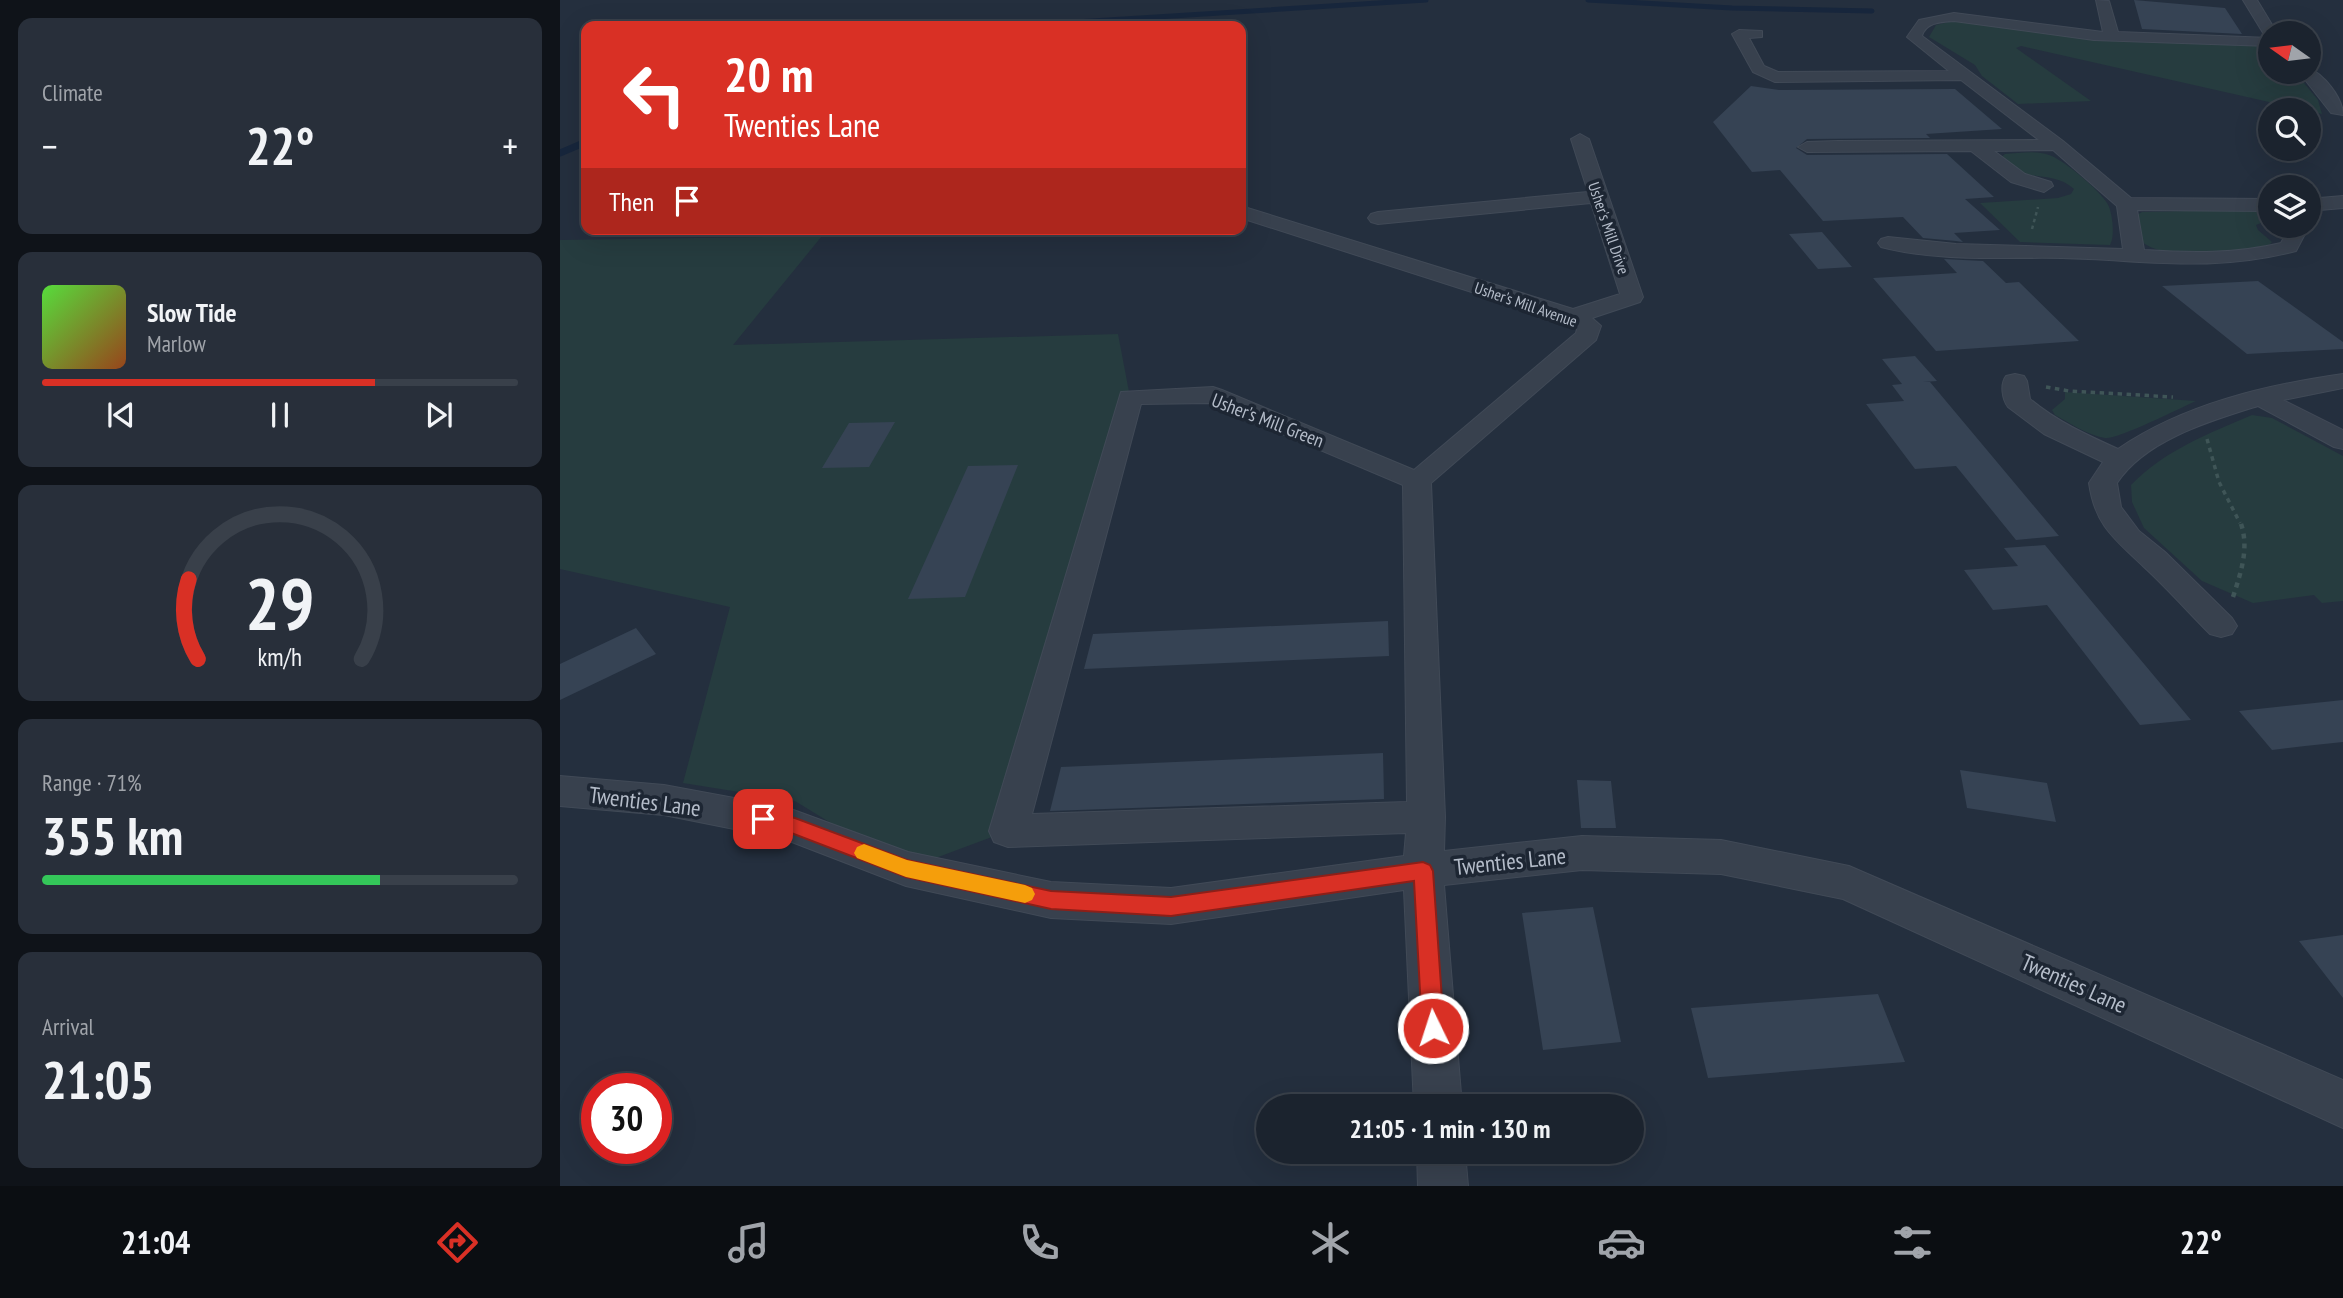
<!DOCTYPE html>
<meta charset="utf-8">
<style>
:root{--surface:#1b232e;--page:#282f3a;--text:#f1f3f6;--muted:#a0a4aa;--line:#39404a;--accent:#d93025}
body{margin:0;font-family:"PT Sans Narrow",sans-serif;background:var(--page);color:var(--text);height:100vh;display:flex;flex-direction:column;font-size:26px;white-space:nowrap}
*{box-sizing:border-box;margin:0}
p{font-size:23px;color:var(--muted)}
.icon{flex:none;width:38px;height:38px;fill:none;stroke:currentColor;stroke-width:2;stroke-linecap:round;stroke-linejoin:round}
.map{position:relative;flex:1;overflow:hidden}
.side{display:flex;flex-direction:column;gap:18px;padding:18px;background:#0f1319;width:560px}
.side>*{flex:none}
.guide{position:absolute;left:21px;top:21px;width:665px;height:214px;border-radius:14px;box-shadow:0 7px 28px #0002,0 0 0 2px var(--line);background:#d93025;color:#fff;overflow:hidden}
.needle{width:46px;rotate:284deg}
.fabs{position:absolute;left:1698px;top:21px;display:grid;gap:14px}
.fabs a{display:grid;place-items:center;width:63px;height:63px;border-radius:50%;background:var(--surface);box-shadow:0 7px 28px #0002,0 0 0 2px var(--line);font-size:35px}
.speed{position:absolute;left:21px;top:1073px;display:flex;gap:14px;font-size:35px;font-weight:700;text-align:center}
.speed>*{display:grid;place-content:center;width:91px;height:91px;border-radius:50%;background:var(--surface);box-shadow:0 7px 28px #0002,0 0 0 2px var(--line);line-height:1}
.speed .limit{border:10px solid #d22;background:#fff;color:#111}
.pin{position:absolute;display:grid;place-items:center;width:60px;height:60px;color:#fff;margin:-30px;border-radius:14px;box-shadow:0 4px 10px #0006}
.me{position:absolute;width:77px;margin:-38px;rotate:356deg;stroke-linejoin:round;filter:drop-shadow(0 0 5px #0008)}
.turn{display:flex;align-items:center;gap:24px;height:147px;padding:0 28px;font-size:32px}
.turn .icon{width:91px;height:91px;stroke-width:2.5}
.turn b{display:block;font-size:49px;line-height:60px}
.then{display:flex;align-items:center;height:66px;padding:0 28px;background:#0003;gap:14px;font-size:26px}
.big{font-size:52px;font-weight:600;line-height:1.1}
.side .card{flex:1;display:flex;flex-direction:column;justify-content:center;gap:10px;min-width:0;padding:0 24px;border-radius:14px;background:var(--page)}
.side .dial{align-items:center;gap:0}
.dial svg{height:182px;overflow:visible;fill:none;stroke:var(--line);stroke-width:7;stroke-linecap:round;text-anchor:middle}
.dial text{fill:var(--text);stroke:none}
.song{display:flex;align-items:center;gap:21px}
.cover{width:84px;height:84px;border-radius:10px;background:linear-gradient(135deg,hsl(110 70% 55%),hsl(20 70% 35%))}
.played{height:7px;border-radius:4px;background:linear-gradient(90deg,var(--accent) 70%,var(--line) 70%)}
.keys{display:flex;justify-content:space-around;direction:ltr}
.heat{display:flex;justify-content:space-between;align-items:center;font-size:38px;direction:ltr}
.charge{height:10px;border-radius:5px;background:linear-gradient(90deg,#34c759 71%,var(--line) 0)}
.trip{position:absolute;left:696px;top:1094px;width:388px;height:70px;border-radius:35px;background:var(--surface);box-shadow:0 7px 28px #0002,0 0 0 2px var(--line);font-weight:600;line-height:70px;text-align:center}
.tabs{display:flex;height:112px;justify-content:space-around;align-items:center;background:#0b0e12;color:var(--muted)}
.tabs .icon{width:49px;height:49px}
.tabs .active{color:var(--accent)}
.tabs b{font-size:32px;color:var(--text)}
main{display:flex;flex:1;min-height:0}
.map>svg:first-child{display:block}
.green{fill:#263c3f}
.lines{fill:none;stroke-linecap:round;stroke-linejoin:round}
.stream-far1{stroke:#17263c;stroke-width:5}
.stream{stroke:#17263c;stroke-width:7}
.building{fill:#364354}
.minor-casing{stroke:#414a57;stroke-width:2}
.path-far2{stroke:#3f5557;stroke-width:2.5;stroke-dasharray:3.5 3.5;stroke-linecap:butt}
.path-far1{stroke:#3f5557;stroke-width:3.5;stroke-dasharray:4.5 4.5;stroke-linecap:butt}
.path{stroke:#3f5557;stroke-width:4.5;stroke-dasharray:5 5;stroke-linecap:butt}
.minor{fill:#38414e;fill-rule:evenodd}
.route{fill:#d93025;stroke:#8d1f18;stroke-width:2}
.slow{fill:#f59e0b}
.labels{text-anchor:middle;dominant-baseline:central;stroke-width:7;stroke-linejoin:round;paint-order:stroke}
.far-street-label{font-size:16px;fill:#b4bcc9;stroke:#1d2633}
.street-label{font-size:19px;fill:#b4bcc9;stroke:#1d2633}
.near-street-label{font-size:23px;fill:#b4bcc9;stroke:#1d2633}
</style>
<main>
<section class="side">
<div class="card"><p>Climate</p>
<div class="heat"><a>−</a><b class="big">22°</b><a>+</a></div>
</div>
<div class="card">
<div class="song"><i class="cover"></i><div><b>Slow Tide</b><p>Marlow</p></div></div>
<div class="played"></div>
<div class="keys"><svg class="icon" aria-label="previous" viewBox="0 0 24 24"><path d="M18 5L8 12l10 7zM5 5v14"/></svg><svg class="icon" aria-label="pause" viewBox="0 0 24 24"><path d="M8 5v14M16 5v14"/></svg><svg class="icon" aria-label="next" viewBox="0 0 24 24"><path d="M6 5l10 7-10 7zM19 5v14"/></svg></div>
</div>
<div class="card dial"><svg viewBox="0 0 100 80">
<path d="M14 69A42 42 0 1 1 86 69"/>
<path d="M14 69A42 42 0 0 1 10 34" stroke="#d93025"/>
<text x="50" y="56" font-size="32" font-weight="700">29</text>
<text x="50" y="72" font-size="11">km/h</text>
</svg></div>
<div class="card"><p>Range · 71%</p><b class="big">355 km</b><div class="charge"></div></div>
<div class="card"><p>Arrival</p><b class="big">21:05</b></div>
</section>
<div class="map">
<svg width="1783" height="1186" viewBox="0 0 1783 1186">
<rect width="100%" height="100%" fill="#242f3e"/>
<!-- green -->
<path class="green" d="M 1393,21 L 1539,40 L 1701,45 L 1710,48 L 1710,72 L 1735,72 L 1758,100 L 1762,114 L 1461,46 L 1456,48 L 1531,101 L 1458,104 L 1422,76 L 1415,65 L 1369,37 L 1376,25 Z
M 1445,154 C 1459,153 1476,150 1489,155 C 1503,159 1540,191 1547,203 C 1553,212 1555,237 1550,245 L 1460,242 L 1420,203 L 1498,198 L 1511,194 L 1514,189 C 1498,174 1478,179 1459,172 C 1452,169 1446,163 1439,159 Z
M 1710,209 L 1710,219 L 1696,225 L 1698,230 L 1712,242 L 1709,245 C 1678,251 1605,263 1581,241 L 1577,215 L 1582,212 Z
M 262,236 L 173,345 L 558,334 L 570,397 L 448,831 L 346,869 L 235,801 L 123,783 L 170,607 L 0,569 L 0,240 Z
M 1505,392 L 1636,401 C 1620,408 1557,440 1545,438 C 1527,435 1510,423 1495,415 L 1492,410 L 1505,399 Z
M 1692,415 L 1712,418 L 1783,456 L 1783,601 L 1762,603 L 1754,595 L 1693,603 L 1642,581 L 1584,528 L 1572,502 L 1571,485 C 1605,450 1648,434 1692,415 Z"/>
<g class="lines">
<!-- stream-far1 -->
<path class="stream-far1" d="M 1028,0 L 1172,8 L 1312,11
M 452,26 L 866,0"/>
<!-- stream -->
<path class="stream" d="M 0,153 L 26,142"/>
</g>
<!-- building -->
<path class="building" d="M 1574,0 L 1665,8 L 1682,34 L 1582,29 Z
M 1191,86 L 1219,90 L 1395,89 L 1442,129 L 1366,134 L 1370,138 L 1247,139 L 1236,148 L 1247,155 L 1387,154 L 1434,197 L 1405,199 L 1440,230 L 1394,233 L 1403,242 L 1396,241 L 1363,238 L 1343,217 L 1263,221 L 1220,170 L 1192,172 L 1153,122 Z
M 1262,232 L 1292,267 L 1258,269 L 1229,234 Z
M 1384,259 L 1423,261 L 1446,283 L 1459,282 L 1519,341 L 1376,351 L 1313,278 L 1397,273 Z
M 1698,281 L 1783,342 L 1783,349 L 1687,354 L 1602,286 Z
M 1355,356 L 1377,381 L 1363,382 L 1370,382 L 1499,536 L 1456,540 L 1396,466 L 1355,469 L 1306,404 L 1344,401 L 1332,385 L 1342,384 L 1322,359 Z
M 335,422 L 309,467 L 262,468 L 289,423 Z
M 458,465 L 405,597 L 348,599 L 408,466 Z
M 1485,545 L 1533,603 L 1631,720 L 1580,725 L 1487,605 L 1433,610 L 1404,570 L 1458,566 L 1444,548 Z
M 828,621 L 829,656 L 524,669 L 533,634 Z
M 76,628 L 96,654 L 0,700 L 0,664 Z
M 1783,700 L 1783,742 L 1745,746 L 1712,750 L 1679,711 Z
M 823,753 L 824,799 L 490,811 L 501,767 Z
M 1400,770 L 1487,783 L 1496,822 L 1407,808 Z
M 1017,780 L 1051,781 L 1056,828 L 1021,828 Z
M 1033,907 L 1061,1042 L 983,1050 L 962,913 Z
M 1783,935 L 1783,998 L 1739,941 Z
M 1318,994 L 1345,1062 L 1148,1078 L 1131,1008 Z"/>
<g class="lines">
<!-- minor casing -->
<g class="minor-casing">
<path id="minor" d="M 1536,0 L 1549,1 L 1558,32 L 1710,38 L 1710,46 L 1534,40 L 1394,21 C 1381,22 1366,22 1362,36 L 1503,141 L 1571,198 L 1710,199 L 1710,211 L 1577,210 L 1584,250 C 1630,253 1676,254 1721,243 L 1729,228 L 1743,228 L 1746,232 L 1736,251 C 1651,273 1587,260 1502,258 C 1442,257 1379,262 1321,247 L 1318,243 L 1321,239 L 1328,237 L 1396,244 L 1563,249 L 1557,206 L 1493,150 L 1434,151 L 1465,174 L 1491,182 L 1493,186 L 1484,192 L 1451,182 L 1411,151 L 1247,152 L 1238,147 L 1247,142 L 1278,141 L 1479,140 L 1401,80 L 1215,82 L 1193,72 L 1172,34 L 1179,30 L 1202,31 L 1202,37 L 1189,38 L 1204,66 L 1218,72 L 1389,71 L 1347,37 L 1359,20 L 1394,13 L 1543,32 Z
M 1683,0 L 1697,0 L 1717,33 L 1710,33 L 1710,37 L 1705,36 Z
M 1748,68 C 1764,74 1783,98 1783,115 L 1771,113 L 1739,72 L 1748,72 Z
M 1020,134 L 1029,139 L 1083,297 L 1080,302 L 1032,318 L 1041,326 L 1036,340 L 871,483 L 885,817 L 884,851 L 1022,836 L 1161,840 L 1289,866 L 1783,1080 L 1783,1128 L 1283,899 L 1161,874 L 1022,870 L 884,885 L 902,1106 L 854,1106 L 844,890 L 611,924 L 491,918 L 346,886 L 224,839 L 104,815 L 0,806 L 0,776 L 104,785 L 228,808 L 348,852 L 491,882 L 611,888 L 844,856 L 846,833 L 448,847 L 434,842 L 429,831 L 561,392 L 653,387 L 662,390 L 854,470 L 1016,333 L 1017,329 L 1005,322 L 681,218 L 681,206 L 1013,309 L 1060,294 L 1031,203 L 818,224 L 811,222 L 808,218 L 811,214 L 818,212 L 1028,192 L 1011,139 ZM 649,403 L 843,485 L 847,802 L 472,814 L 581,404 Z
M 1783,196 L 1783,208 L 1748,211 L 1748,199 Z
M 1455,374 L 1464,376 L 1467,381 L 1470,399 C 1496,421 1527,435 1558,449 C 1624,404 1706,385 1783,374 L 1783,388 L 1723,400 L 1783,430 L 1783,449 L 1774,447 L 1698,406 C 1650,421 1585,440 1557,483 L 1561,507 L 1579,531 L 1605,552 L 1672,618 L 1677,626 L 1672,634 L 1661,637 L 1650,634 C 1628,612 1607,588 1584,567 C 1555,539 1535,526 1529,483 L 1543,462 L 1484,434 L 1448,407 C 1442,399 1440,384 1446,376 Z
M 857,1152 L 905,1152 L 908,1186 L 858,1186 Z"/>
</g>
<!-- path-far2 -->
<path class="path-far2" d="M 1472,229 L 1478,207"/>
<!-- path-far1 -->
<path class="path-far1" d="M 1486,387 L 1509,391 L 1613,397
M 1647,439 L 1659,482 L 1680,523"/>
<!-- path -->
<path class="path" d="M 1673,597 C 1681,572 1690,547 1680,521"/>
<!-- minor -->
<use href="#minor" class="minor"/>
</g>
<!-- route -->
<path class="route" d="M 203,811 L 235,818 L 347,860 L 491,891 L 611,897 L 863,862 L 870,865 L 873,871 L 884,1028 L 881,1035 L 873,1038 L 865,1035 L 862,1028 L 854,881 L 611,916 L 491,909 L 346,877 L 226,831 L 196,825 L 193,819 L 196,813 Z"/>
<!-- slow -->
<path class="slow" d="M 304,844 L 347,860 L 465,885 L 472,888 L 475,894 L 472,900 L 465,903 L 346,877 L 297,858 L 294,853 L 297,847 Z"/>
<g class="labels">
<!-- far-street labels -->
<g class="far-street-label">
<text transform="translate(1049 228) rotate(71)">Usher's Mill Drive</text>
<text transform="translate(966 304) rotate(19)">Usher's Mill Avenue</text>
</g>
<!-- street labels -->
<g class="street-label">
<text transform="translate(708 420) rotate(21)">Usher's Mill Green</text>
</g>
<!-- near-street labels -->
<g class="near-street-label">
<text transform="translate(85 801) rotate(7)">Twenties Lane</text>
<text transform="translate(950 861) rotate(-6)">Twenties Lane</text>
<text transform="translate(1514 983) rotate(24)">Twenties Lane</text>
</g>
</g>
</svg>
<div class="fabs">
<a><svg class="needle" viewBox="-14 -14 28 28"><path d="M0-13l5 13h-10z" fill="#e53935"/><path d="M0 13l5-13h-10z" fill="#a0a4aa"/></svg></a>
<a><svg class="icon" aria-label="search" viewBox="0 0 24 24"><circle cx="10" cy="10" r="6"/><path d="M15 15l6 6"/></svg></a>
<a><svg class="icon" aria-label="layers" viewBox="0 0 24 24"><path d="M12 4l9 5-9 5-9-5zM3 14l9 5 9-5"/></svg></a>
</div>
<div class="speed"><div class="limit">30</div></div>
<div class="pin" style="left:203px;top:819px;background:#d93025"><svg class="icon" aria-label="arrive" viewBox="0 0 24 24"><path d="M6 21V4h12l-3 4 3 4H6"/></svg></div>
<svg class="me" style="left:873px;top:1028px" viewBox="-20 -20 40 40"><circle r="17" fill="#d93025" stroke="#fff" stroke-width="3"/><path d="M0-11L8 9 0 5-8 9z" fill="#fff"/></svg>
<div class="trip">21:05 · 1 min · 130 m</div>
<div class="guide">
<div class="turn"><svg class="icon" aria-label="left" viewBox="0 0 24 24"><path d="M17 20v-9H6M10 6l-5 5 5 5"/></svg><div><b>20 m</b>Twenties Lane</div></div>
<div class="then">Then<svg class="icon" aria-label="arrive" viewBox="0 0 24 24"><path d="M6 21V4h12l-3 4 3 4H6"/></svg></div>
</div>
</div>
</main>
<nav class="tabs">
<b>21:04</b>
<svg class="icon active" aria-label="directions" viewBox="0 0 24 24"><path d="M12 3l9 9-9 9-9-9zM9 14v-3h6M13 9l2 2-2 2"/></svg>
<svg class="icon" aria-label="music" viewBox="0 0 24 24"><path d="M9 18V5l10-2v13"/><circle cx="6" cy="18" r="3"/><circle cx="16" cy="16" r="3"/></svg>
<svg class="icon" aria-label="phone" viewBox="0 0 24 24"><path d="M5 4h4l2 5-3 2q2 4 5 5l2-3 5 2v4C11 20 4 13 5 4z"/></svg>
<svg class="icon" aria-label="climate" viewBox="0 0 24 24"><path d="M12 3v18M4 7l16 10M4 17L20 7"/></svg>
<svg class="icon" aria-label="car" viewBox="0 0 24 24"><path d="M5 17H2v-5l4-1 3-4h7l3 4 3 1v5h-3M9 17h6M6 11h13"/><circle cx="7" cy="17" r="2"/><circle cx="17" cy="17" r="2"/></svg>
<svg class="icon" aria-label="filters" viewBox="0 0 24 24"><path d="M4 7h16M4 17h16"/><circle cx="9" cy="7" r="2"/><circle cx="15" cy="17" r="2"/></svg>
<b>22°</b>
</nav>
